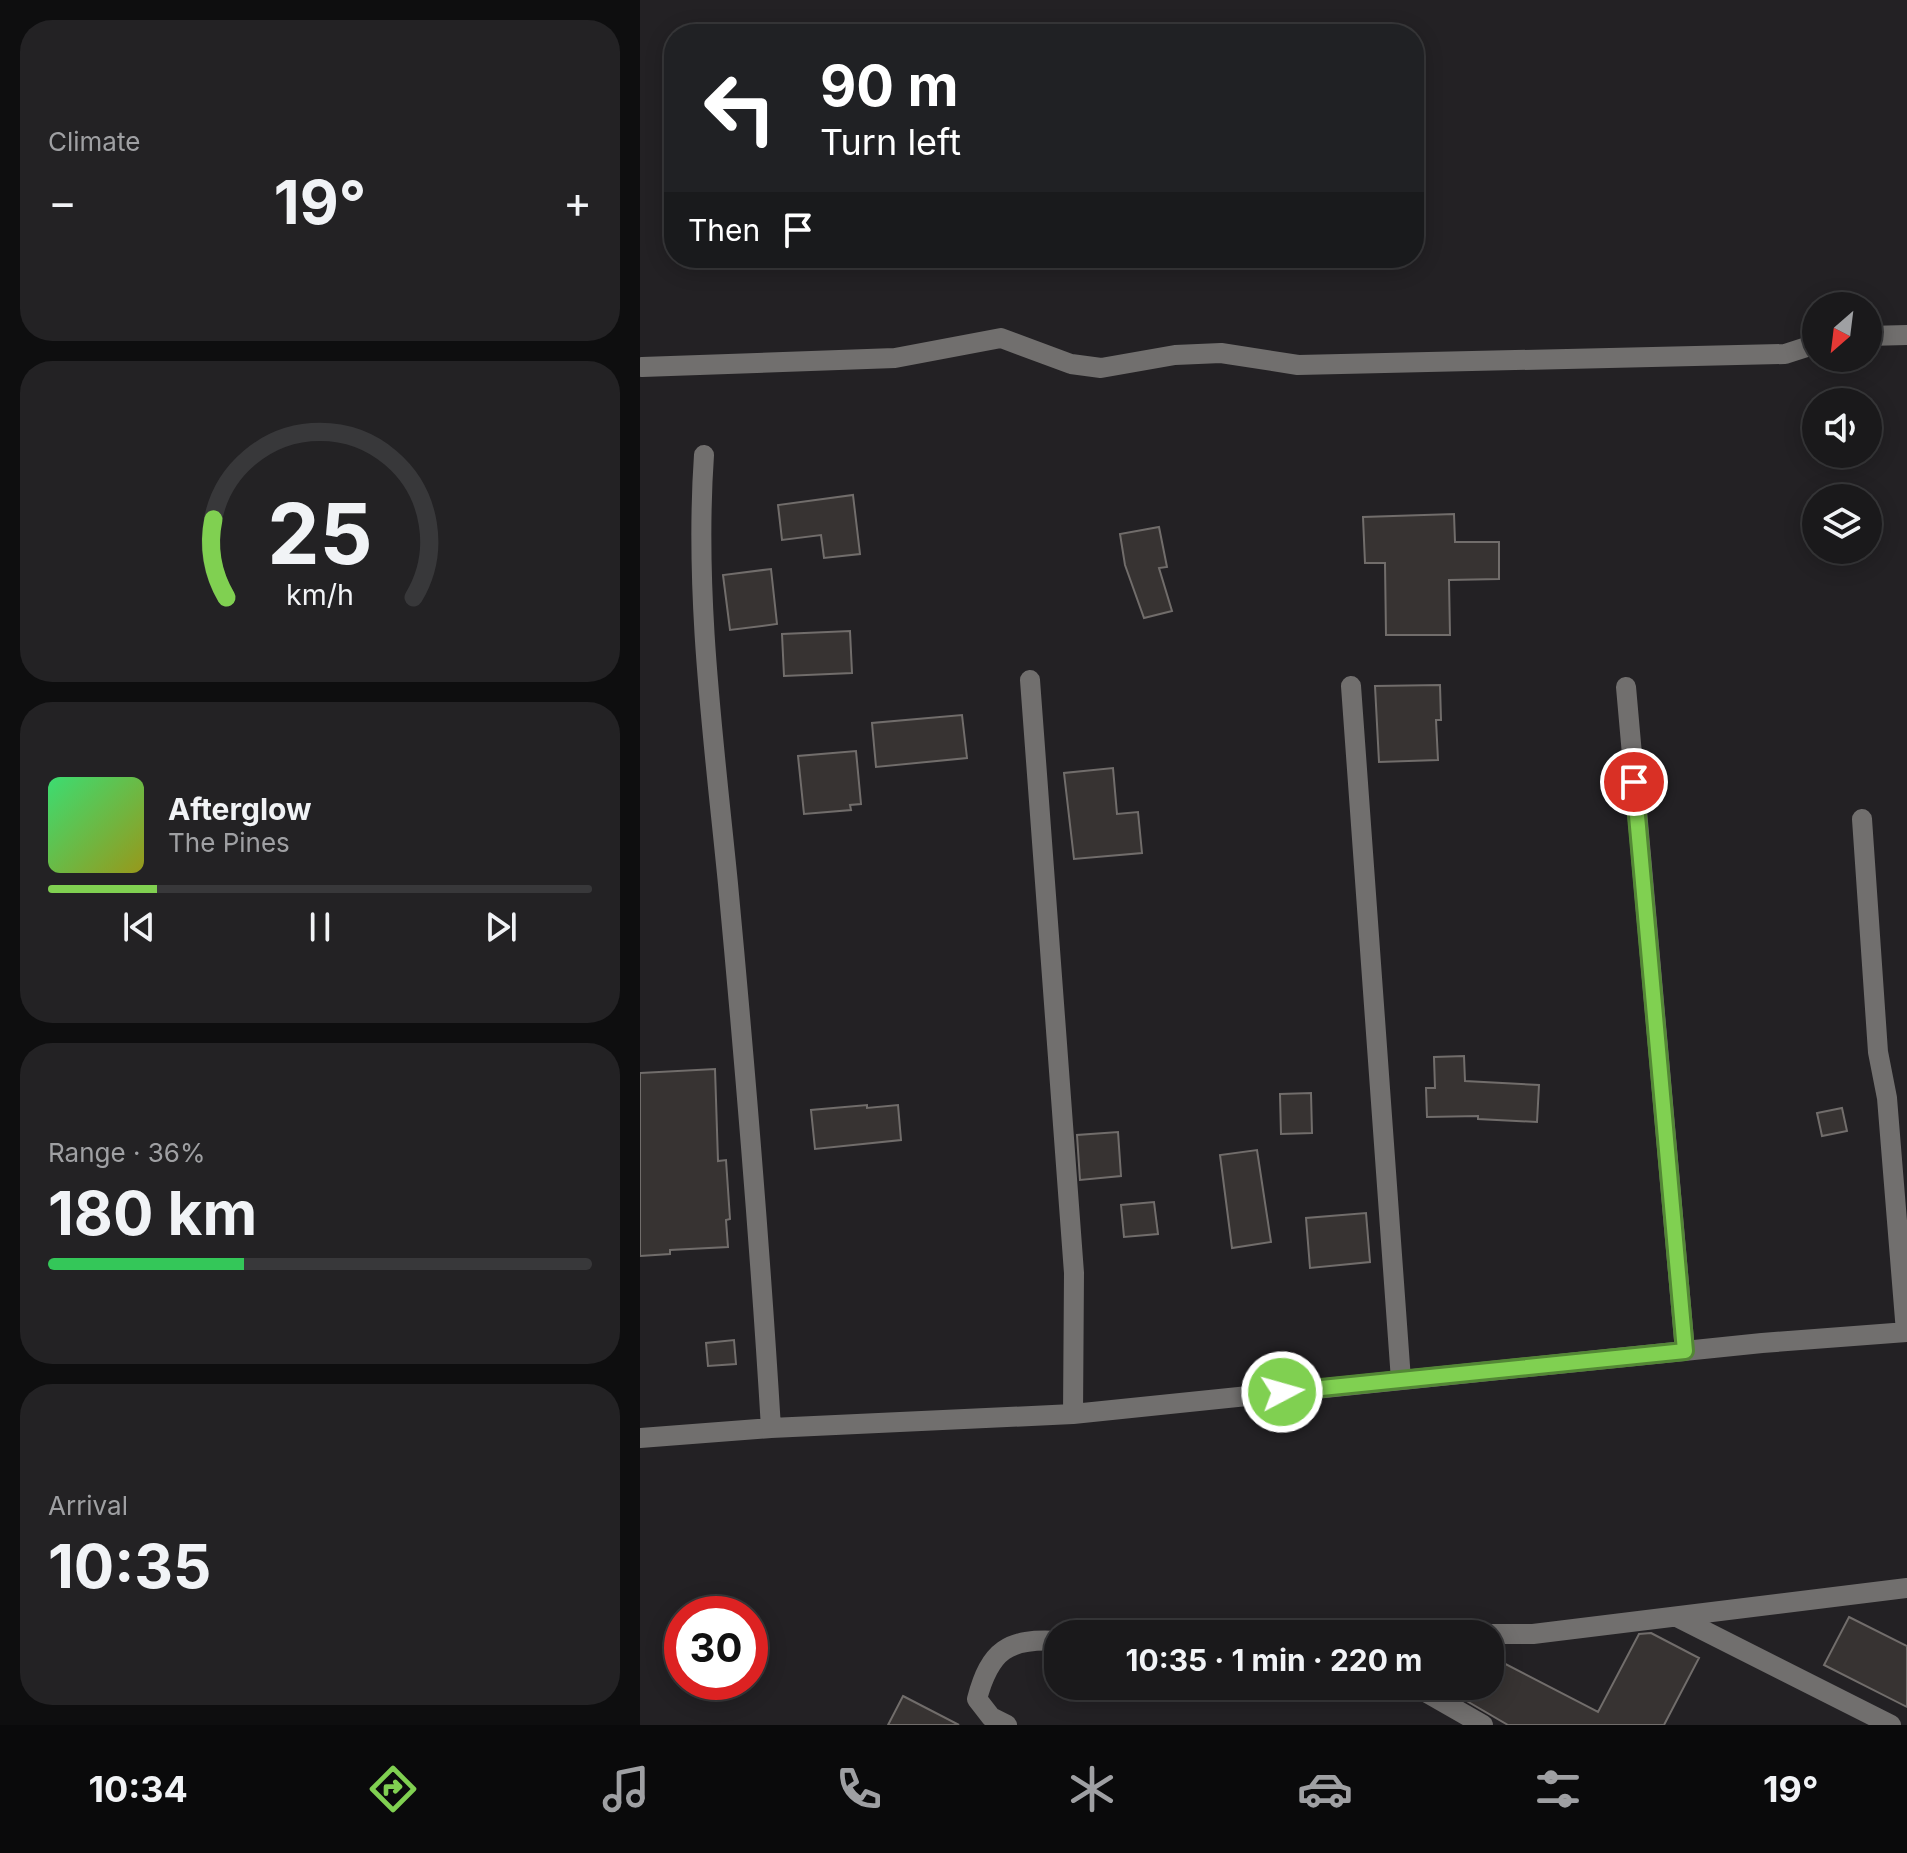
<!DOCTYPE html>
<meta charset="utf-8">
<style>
:root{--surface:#1a191b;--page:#232224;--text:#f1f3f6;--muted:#9fa0a3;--line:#38383a;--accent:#80d051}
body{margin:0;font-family:Inter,sans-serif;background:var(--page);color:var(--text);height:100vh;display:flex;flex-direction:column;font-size:30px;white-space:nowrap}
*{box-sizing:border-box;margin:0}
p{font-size:26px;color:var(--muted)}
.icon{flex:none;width:44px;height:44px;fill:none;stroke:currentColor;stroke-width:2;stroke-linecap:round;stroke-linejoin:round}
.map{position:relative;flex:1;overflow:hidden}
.details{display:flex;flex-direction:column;gap:20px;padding:20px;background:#0e0e0f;width:640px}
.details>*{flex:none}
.hud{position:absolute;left:24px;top:24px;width:760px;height:244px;border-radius:32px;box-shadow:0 4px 20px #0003,0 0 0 2px var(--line);background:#202124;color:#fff;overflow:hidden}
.needle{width:52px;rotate:208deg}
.controls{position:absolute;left:1162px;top:292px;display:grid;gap:16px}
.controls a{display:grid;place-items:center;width:80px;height:80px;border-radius:50%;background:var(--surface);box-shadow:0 4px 20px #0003,0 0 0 2px var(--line);font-size:40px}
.speed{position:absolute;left:24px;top:1596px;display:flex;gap:16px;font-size:40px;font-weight:700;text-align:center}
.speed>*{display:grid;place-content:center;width:104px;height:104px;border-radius:50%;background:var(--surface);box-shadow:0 4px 20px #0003,0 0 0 2px var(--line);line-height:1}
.speed .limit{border:12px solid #d22;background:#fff;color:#111}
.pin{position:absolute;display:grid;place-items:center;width:68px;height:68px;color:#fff;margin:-34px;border:4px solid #fff;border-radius:50%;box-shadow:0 2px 8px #0007}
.me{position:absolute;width:88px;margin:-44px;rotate:84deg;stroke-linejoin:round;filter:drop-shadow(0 0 6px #0008)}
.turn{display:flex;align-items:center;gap:28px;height:168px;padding:0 24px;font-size:36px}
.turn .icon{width:104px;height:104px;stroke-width:2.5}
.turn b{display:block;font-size:56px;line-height:68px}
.then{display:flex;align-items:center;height:76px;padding:0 24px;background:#0003;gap:16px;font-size:30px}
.big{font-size:60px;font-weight:700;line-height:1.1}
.details .card{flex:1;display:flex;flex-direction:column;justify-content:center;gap:12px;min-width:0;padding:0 28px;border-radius:32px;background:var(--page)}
.details .dial{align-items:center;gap:0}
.dial svg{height:208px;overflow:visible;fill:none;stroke:var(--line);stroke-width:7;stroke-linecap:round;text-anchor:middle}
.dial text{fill:var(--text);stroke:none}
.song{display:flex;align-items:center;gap:24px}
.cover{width:96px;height:96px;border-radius:12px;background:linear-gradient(135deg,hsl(140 70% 55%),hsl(60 70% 35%))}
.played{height:8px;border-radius:4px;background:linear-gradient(90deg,var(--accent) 20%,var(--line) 20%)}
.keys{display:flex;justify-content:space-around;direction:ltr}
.heat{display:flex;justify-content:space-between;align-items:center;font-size:44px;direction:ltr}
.charge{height:12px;border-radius:6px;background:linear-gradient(90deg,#34c759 36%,var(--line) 0)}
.trip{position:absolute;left:404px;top:1620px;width:460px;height:80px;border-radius:32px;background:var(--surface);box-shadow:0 4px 20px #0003,0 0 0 2px var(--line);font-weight:700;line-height:80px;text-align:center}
.tab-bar{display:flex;height:128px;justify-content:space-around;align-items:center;background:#0a0a0b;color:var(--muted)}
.tab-bar .icon{width:56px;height:56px}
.tab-bar .on{color:var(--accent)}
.tab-bar b{font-size:36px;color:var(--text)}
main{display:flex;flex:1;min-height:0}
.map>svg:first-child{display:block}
.building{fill:#373332;stroke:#716d6b;stroke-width:2}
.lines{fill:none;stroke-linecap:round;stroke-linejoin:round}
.minor{stroke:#716f6e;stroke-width:20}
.route-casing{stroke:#538735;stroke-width:20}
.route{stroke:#80d051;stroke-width:14}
</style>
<main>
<section class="details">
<div class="card"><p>Climate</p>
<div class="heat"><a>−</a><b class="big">19°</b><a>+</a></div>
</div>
<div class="card dial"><svg viewBox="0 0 100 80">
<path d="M14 69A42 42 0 1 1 86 69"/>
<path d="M14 69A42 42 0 0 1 9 39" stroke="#80d051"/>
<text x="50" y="56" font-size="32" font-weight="700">25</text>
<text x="50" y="72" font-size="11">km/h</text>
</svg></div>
<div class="card">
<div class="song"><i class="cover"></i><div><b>Afterglow</b><p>The Pines</p></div></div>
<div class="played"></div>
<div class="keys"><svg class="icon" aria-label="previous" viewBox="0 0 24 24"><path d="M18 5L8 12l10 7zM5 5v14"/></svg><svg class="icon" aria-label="pause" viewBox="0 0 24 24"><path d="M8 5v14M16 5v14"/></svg><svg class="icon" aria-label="next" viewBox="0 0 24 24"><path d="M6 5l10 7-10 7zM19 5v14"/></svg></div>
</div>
<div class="card"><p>Range · 36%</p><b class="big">180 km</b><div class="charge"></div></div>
<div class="card"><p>Arrival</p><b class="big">10:35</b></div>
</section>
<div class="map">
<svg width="1267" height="1725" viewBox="0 0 1267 1725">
<rect width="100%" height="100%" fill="#232124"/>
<!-- building -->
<path class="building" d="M 213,495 L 220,554 L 184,558 L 181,535 L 142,540 L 138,505 Z
M 814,514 L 815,542 L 859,542 L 859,579 L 809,580 L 810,635 L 746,635 L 745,563 L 725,563 L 723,517 Z
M 519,527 L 527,567 L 519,568 L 532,611 L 504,618 L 485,565 L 480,534 Z
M 131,569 L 137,624 L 90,630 L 83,575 Z
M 210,631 L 212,673 L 144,676 L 142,634 Z
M 800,685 L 801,720 L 796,720 L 798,760 L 739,762 L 735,686 Z
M 322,715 L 327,758 L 236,767 L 232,723 Z
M 216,751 L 221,804 L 210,805 L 211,810 L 164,814 L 158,756 Z
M 473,768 L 477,814 L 498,812 L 502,853 L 434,859 L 424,773 Z
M 824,1056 L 825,1081 L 899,1085 L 897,1122 L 838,1119 L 838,1116 L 787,1117 L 786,1088 L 795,1088 L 794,1057 Z
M 75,1069 L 78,1161 L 86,1160 L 90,1219 L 86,1220 L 88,1247 L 30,1250 L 30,1254 L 0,1256 L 0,1073 Z
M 671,1093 L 672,1133 L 641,1134 L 640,1094 Z
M 227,1105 L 227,1108 L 258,1105 L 261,1140 L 175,1149 L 171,1110 Z
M 1202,1108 L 1207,1131 L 1182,1136 L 1177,1113 Z
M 478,1132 L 481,1176 L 440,1180 L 437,1135 Z
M 617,1150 L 631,1242 L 592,1248 L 580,1155 Z
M 514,1202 L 518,1234 L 484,1237 L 481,1205 Z
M 726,1213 L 730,1262 L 670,1268 L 666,1218 Z
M 94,1340 L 96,1364 L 68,1366 L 66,1343 Z
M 1209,1617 L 1267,1646 L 1267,1707 L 1184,1665 Z
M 1011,1633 L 1059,1658 L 1024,1725 L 868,1725 L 801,1686 L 850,1686 L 850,1656 L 958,1712 L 999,1634 Z
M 263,1696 L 319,1725 L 248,1725 Z"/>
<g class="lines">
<!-- minor -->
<path class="minor" d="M 1228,336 L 1267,335
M 2,367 L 255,358 L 361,338 L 431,364 L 461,368 L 535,355 L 581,353 L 658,365 L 1145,354 L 1176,344
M 64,455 C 54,597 74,742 88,884 C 105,1065 120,1246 131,1428
M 390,680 L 434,1273 L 433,1414
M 711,686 L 761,1380
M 986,687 L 1045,1351
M 1222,819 L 1238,1052 L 1247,1098 L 1266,1332
M 0,1438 L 131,1428 L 433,1414 L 1122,1343 L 1267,1332
M 1037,1617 L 1251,1725
M 788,1634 L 893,1634 L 1267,1588
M 775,1686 L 843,1725
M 367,1725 L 351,1717 L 337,1699 C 350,1650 368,1638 418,1641"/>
</g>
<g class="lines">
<!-- route casing -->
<g class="route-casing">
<path id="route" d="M 642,1392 L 1045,1351 L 994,782"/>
</g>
<!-- route -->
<use href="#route" class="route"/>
</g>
</svg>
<div class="controls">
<a><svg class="needle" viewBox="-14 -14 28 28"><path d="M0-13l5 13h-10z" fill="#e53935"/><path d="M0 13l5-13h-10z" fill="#9fa0a3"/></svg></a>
<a><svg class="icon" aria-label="sound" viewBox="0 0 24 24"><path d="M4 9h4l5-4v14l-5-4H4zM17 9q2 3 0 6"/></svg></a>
<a><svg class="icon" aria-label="layers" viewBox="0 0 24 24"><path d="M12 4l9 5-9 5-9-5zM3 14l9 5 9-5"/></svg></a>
</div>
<div class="speed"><div class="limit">30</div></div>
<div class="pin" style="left:994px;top:782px;background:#d93025"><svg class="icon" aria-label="arrive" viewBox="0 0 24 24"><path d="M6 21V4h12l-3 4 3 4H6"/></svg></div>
<svg class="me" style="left:642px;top:1392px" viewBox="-20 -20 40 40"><circle r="17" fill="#80d051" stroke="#fff" stroke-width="3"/><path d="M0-11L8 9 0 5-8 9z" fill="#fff"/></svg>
<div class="trip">10:35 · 1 min · 220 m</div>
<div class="hud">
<div class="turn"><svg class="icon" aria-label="left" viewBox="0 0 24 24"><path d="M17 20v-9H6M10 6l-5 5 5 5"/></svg><div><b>90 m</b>Turn left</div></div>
<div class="then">Then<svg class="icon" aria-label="arrive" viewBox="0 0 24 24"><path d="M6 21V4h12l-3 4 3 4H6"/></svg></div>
</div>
</div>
</main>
<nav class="tab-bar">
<b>10:34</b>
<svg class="icon on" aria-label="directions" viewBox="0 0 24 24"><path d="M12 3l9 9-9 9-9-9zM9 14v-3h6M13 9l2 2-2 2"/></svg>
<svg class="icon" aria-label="music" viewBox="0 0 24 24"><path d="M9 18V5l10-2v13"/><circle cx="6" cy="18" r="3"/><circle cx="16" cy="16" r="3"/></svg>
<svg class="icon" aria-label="phone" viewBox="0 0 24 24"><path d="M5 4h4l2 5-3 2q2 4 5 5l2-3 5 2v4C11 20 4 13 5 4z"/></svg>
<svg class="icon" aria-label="climate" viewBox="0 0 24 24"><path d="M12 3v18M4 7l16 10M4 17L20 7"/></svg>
<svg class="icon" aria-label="car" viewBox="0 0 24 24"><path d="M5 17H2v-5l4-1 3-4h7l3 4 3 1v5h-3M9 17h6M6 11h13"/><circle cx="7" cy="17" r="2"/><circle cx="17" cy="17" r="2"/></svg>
<svg class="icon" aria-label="filters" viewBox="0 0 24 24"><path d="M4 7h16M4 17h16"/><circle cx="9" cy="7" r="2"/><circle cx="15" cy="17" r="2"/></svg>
<b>19°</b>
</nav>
